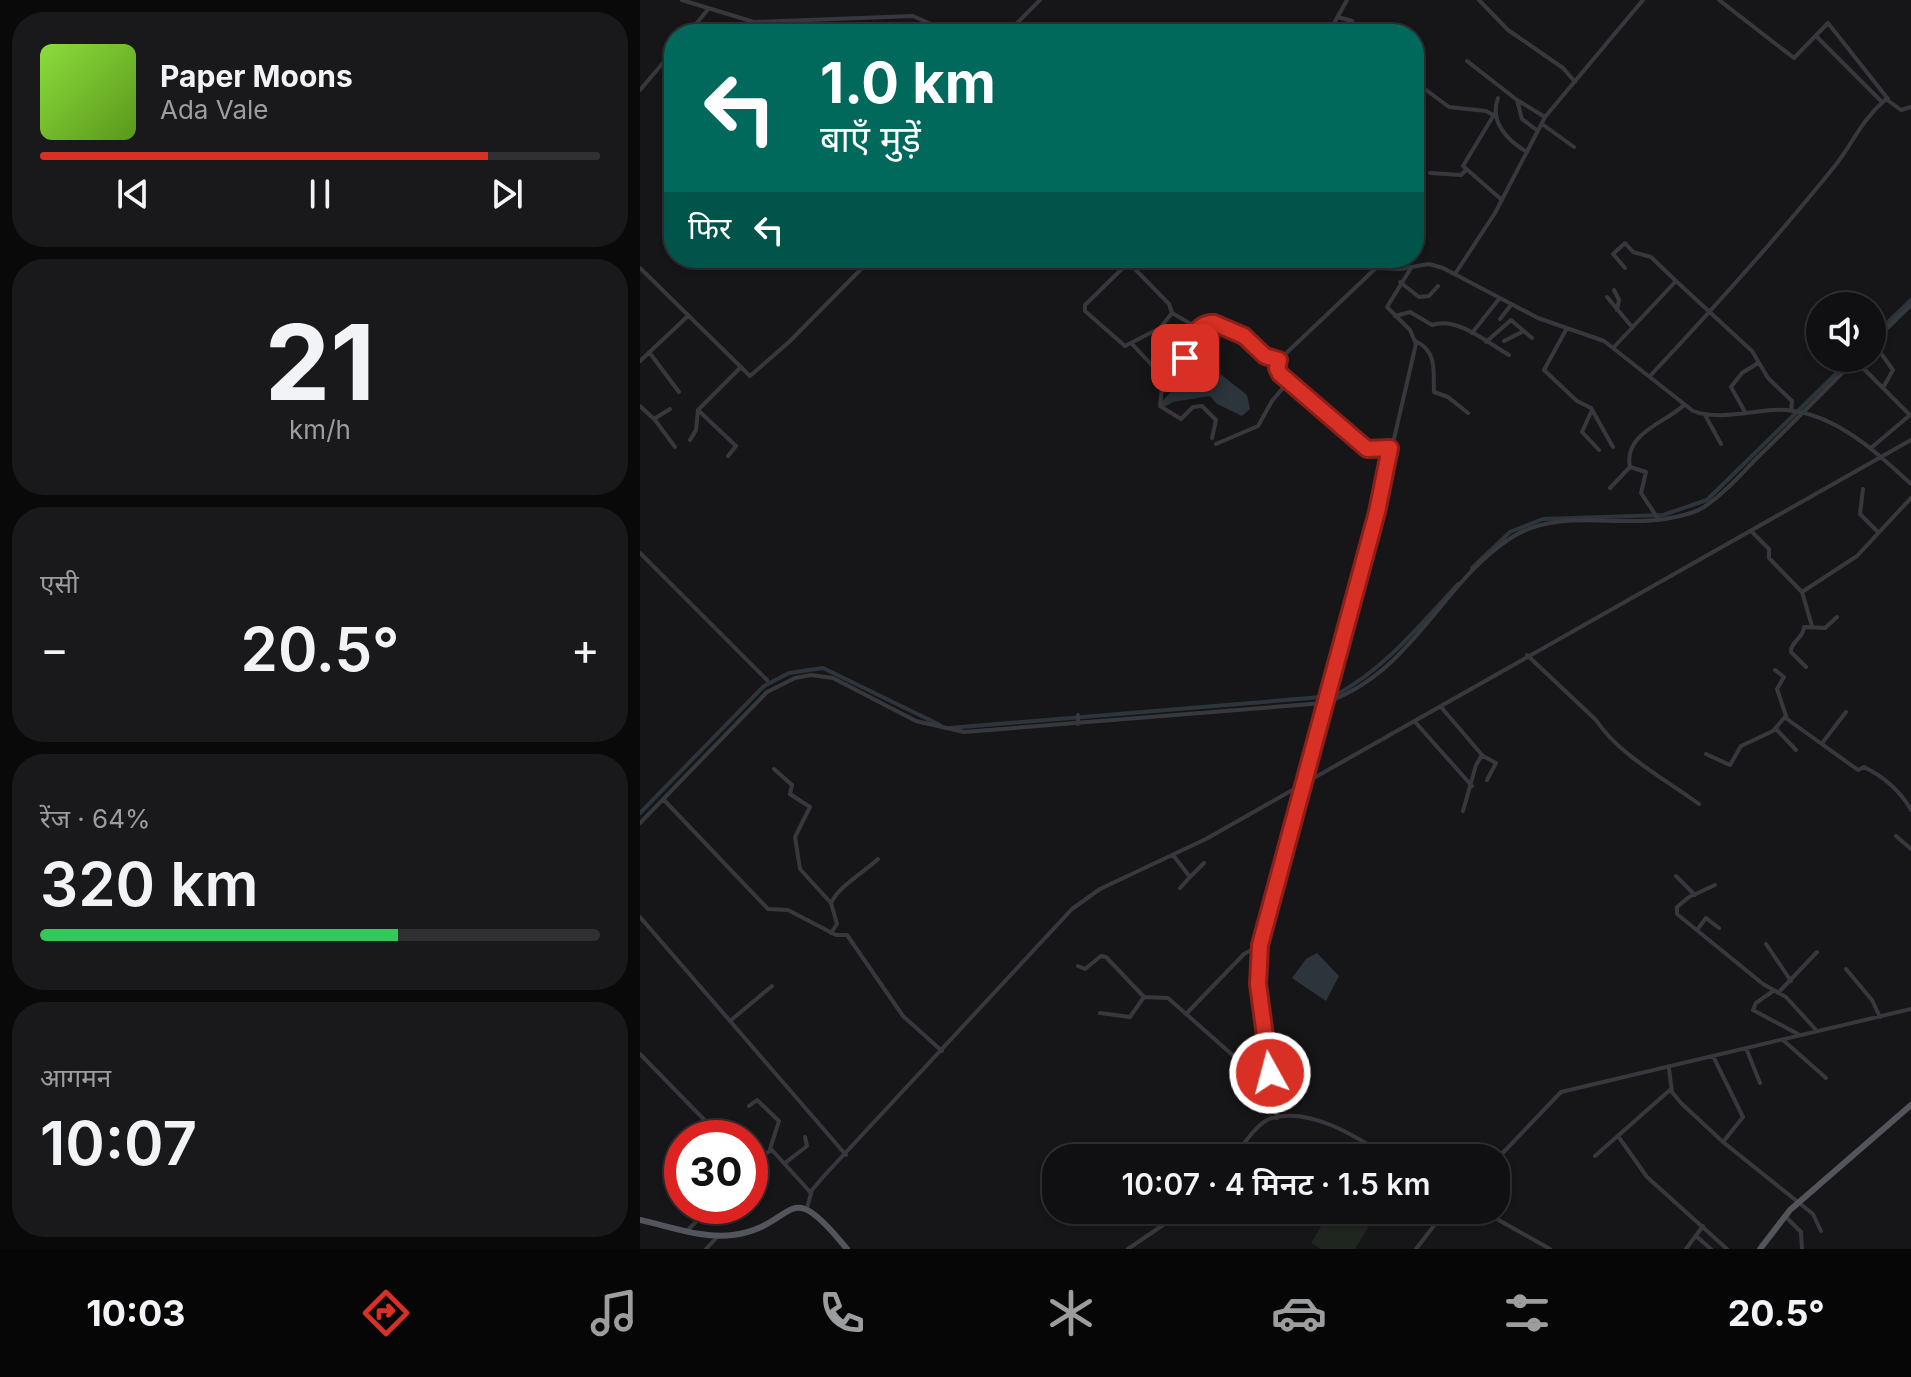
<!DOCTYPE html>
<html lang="hi">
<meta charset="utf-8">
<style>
:root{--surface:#101012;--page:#19191b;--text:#f1f3f6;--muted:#9c9d9f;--line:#303032;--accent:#d93025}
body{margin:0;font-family:Inter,"Noto Sans Devanagari",sans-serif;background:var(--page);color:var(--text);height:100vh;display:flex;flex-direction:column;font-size:30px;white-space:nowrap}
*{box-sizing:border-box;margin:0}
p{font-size:26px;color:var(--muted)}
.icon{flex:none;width:44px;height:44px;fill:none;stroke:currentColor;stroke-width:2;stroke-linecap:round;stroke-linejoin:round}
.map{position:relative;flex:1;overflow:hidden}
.details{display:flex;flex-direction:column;gap:12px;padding:12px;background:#09090a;width:640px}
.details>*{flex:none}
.hud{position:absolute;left:24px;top:24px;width:760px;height:244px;border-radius:32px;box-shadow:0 2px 6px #0004,0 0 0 2px var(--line);background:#00695c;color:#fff;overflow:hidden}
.tools{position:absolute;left:1166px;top:292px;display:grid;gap:16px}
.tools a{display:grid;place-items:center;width:80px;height:80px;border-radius:50%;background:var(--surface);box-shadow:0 2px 6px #0004,0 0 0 2px var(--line);font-size:40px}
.speed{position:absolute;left:24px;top:1120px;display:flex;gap:16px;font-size:40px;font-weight:700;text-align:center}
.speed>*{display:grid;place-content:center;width:104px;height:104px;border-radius:50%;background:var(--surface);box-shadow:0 2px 6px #0004,0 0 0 2px var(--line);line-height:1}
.speed .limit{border:12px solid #d22;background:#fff;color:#111}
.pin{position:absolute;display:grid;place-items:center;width:68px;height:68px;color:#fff;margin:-34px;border-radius:16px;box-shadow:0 4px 12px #0006}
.me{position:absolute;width:88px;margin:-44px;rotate:353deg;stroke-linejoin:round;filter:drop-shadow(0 0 6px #0008)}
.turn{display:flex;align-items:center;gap:28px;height:168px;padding:0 24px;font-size:36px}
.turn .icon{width:104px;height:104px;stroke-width:2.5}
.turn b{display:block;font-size:56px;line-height:68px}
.then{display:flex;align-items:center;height:76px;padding:0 24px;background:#0003;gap:16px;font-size:30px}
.big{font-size:60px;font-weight:600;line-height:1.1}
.details .widget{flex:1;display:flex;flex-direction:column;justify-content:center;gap:12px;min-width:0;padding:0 28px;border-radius:32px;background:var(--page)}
.details .dial{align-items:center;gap:0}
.dial b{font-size:104px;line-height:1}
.song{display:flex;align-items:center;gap:24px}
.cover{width:96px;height:96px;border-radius:12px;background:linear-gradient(135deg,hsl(90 70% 55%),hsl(90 70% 35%))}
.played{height:8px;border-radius:4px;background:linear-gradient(90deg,var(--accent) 80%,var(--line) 80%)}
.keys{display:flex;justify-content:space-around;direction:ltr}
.heat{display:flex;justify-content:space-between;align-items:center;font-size:44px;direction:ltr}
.charge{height:12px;border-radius:6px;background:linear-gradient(90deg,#34c759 64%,var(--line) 0)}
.trip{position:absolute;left:402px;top:1144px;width:468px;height:80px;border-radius:32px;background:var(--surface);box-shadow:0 2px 6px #0004,0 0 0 2px var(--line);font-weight:600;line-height:80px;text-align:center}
.tab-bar{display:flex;height:128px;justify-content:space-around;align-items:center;background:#060607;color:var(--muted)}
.tab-bar .icon{width:56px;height:56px}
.tab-bar .on{color:var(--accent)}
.tab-bar b{font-size:36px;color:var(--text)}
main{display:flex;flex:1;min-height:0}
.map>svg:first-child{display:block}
.green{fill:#1e261f}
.water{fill:#2c353c}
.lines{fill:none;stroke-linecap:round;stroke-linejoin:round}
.canal{stroke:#2c353c;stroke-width:4}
.minor{stroke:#37383d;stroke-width:4}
.major{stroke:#53555c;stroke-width:6}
.route-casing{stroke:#8d1f18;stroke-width:20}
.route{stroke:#d93025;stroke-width:14}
</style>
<main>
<section class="details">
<div class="widget">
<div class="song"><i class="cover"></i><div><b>Paper Moons</b><p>Ada Vale</p></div></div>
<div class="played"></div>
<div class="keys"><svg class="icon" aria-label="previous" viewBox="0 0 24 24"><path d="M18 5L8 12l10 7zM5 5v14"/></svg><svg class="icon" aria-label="pause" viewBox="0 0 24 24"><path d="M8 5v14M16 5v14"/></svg><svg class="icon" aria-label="next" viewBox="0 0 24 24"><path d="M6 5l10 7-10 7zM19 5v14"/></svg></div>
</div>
<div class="widget dial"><b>21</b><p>km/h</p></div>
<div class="widget"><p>एसी</p>
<div class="heat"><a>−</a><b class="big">20.5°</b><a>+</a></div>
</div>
<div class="widget"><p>रेंज · 64%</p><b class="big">320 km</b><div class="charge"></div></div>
<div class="widget"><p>आगमन</p><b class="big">10:07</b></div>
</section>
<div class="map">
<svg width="1271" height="1249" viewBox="0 0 1271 1249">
<rect width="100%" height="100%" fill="#161618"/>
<!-- green -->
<path class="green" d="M 691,1210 L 738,1210 L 715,1249 L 681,1249 L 671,1243 Z"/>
<!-- water -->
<path class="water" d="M 570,332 L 573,335 L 570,344 L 574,369 L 607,395 L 610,409 L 602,416 L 577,404 L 570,396 L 533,402 L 524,407 L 520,404 C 524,398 553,371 560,368 Z
M 677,953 L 699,976 L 686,1001 L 652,978 L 666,959 Z"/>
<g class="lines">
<!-- canal -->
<path class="canal" d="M 1232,338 L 1271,300
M 832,568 L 870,532 L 903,519 L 1023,515 L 1067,500 L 1212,358
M 309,728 L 694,696 C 745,669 780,625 818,584
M 0,813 L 124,686 L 149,673 L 183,668 L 300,725"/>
<!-- minor -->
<path class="minor" d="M 42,0 L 114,22 L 273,16 L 313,34
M 839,0 L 868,30 L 923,68 L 935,82
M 1079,0 L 1154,58 L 1188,23 L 1248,99
M 698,17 L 712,21 L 717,34
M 694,25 L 702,34
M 48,34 L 69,8
M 366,34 L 400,0
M 688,34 L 707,0
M 1176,36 L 1242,102
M 827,61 L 877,100 L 905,117
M 774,81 L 809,107 L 846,111 L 853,115
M 0,90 L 34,50
M 858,98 C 849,122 868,141 887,152
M 877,100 L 882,119 L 898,131
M 855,113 L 823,166 L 862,200
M 902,124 L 934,147
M 790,173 L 821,175 L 826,170
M 485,258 L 489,262 L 445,305 L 445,311 L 485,346 L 520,328 L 532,313
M 492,258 L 489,262 L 493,267 L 529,304 L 532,313 L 558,328 L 574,323 L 604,336 L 625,356 L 639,360
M 707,258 L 736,268 L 760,269 L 789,264 L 803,268 L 898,318 L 964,341 L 1053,411 C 1077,420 1107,412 1133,410 C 1188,407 1233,449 1271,484
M 0,268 L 110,376 L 149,342 L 232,258
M 736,268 L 639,360 L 637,368 L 727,449 L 750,448
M 815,274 L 855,213 L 905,117 L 1003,0
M 1036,281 L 1112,351 L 1128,378 L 1152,401 L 1151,410
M 760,282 L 779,297 L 789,296 L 798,286
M 974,290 L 979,300 L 977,310
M 967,297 L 992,327
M 755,316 L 770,312 L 792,325 C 817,316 848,343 869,355
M 860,319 L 871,305
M 927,328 L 904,370 L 937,401 L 951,408 L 973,447
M 832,333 L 859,299
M 775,341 C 798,351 793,372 794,392 L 808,397 L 828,413
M 864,341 L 884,331
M 846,342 L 871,320 L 892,338
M 1232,343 L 1271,305
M 493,345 L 523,377 L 520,406 L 541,419 L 553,407 L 562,406 L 576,420 L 572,438
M 974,347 L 1036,281 L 1011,257 L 993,252 L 985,243 L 973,254 L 985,268
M 9,352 L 39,392
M 1240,352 L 1253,370 L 1244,386
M 1215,360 L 1270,415 L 1231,448
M 0,361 L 48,316
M 522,375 L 545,358 L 547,344 L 558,328
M 1010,376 C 1073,309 1136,239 1194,167 C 1214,142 1219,123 1246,99 L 1261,110 L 1271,107
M 0,406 L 14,419 L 30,409
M 58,410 L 96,446 L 88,456
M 952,410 L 942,432 L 959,450
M 1105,412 L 1091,387 L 1102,373 L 1118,363
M 1065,415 L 1081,444
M 15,420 L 35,447
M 50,440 L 56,430 L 58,410 L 100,368
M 576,444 L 618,426 L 632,401 L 648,382
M 970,488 L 990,467
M 1223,489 L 1220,514 L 1238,532
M 1019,520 L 1001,493 L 1006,472 L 990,467 C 983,433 1027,422 1044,405
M 1113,533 L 1129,549 L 1129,558 L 1162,592 L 1217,556 L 1271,498
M 0,553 L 127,680
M 1162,592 L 1172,626
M 887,655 L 956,720 C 979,755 1025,779 1059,804
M 1166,667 L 1151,652 C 1150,642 1164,638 1164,627 L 1185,628 L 1197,617
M 1135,670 L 1144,677 L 1137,689 L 1147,719 L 1218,770 L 1224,767 C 1244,777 1260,790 1271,810
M 801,707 L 842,755 L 836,765 L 823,811
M 438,715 L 438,724
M 776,723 L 832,786
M 1136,729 L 1156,750
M 1183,742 L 1206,712
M 1066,754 L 1090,765 L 1101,746 L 1133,731 L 1145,717
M 843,756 L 856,763 L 847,780
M 134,769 L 152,785 L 150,794 L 170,807 L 155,837 L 160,869 L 191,903 L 197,924 L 191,933
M 24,800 L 128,909 L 148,910 L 196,935 L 207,935 L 263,1016 L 302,1051
M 0,823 L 127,692 L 155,678 L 171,675 L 193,678 L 276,721 L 324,732 L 684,703 C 774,673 801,581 874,536 C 921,508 979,528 1030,518 C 1041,516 1055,513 1064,507 C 1084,494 1101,474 1118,457 C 1151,425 1184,391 1217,358
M 1256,836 L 1271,849
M 533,855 L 550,877 L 564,863
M 1036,876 L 1055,895
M 1075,885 L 1049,897 L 1037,907 L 1037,914 L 1123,984 L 1146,997 L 1177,1031
M 540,888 L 550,877
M 191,903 C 199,886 223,873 238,859
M 0,917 L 206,1155
M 1057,930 L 1066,918 L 1079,928
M 1126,944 L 1151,981
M 438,966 L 445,969 L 461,956 L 466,957 L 504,997
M 1206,969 L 1232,1000 L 1240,1017
M 1133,991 L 1116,1003 L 1113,1010 L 1158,1034
M 1138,993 L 1177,952
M 460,1013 L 490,1017 L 504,997 L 528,998 L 631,1089
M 547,1013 L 604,954 L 620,945
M 90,1021 L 132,986
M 1143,1040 L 1186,1078
M 1106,1048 L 1120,1083
M 0,1054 L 82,1138
M 1073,1056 L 1103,1117 L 1083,1142
M 1029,1069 L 1032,1092 L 1041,1103 L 1083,1142 L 1173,1214 L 1181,1231
M 109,1106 L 117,1100 L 139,1121 L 130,1149
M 637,1118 L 618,984 L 620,945 L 737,512 L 776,344 L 770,330 L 747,307 L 771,268
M 978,1136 L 1007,1177 L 1087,1249
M 955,1156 L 1031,1089
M 593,1158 C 602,1147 617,1122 632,1118 C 671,1107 717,1137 750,1158
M 856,1160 L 921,1092 L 1271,1009
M 110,1162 L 132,1150 L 171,1193
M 145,1163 L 167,1146 L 165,1137
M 167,1208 L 172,1190 L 183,1177 L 432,909 L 460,889 L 566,839 L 1271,440
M 841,1210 L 910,1249
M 1146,1217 L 1161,1232 L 1162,1249
M 47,1231 L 71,1206
M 1056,1236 L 1071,1249
M 66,1249 L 78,1236
M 488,1249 L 545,1210
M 776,1249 L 806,1210
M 1046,1249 L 1063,1226"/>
<!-- major -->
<path class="major" d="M 0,1220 C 29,1226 62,1239 93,1235 C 159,1226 144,1171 207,1249
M 1120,1249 L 1150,1210 L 1271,1105"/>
</g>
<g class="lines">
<!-- route casing -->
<g class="route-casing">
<path id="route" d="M 545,358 C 548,343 556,322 574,323 L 604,336 L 625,356 L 639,360 L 637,368 L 640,374 L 727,449 L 750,448 L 737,512 L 620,945 L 618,984 L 630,1073"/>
</g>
<!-- route -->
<use href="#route" class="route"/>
</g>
</svg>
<div class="tools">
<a><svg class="icon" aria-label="sound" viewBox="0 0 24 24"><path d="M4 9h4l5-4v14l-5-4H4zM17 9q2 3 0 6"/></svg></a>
</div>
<div class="speed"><div class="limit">30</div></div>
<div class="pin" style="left:545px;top:358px;background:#d93025"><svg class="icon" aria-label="arrive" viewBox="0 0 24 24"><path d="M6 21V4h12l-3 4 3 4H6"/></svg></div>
<svg class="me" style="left:630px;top:1073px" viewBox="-20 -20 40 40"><circle r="17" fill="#d93025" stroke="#fff" stroke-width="3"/><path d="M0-11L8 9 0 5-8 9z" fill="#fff"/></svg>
<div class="trip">10:07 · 4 मिनट · 1.5 km</div>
<div class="hud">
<div class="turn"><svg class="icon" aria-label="left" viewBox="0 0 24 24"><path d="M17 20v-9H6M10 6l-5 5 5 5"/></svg><div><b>1.0 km</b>बाएँ मुड़ें</div></div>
<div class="then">फिर<svg class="icon" aria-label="left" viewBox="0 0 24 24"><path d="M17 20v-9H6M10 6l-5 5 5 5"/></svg></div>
</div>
</div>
</main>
<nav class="tab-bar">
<b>10:03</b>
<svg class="icon on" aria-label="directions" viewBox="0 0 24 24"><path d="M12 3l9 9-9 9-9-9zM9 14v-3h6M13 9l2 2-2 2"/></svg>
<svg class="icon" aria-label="music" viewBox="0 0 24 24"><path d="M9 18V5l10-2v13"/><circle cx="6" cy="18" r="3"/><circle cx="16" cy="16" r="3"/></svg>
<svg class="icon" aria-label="phone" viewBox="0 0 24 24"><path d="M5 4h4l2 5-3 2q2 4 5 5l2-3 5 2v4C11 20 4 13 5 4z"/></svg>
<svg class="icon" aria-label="climate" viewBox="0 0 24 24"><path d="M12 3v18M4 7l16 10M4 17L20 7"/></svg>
<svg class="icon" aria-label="car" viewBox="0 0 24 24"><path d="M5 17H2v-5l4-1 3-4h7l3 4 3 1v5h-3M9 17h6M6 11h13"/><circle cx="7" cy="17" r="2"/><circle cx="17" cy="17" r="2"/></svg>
<svg class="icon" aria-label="filters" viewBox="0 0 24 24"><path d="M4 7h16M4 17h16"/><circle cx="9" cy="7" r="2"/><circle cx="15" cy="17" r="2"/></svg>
<b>20.5°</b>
</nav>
